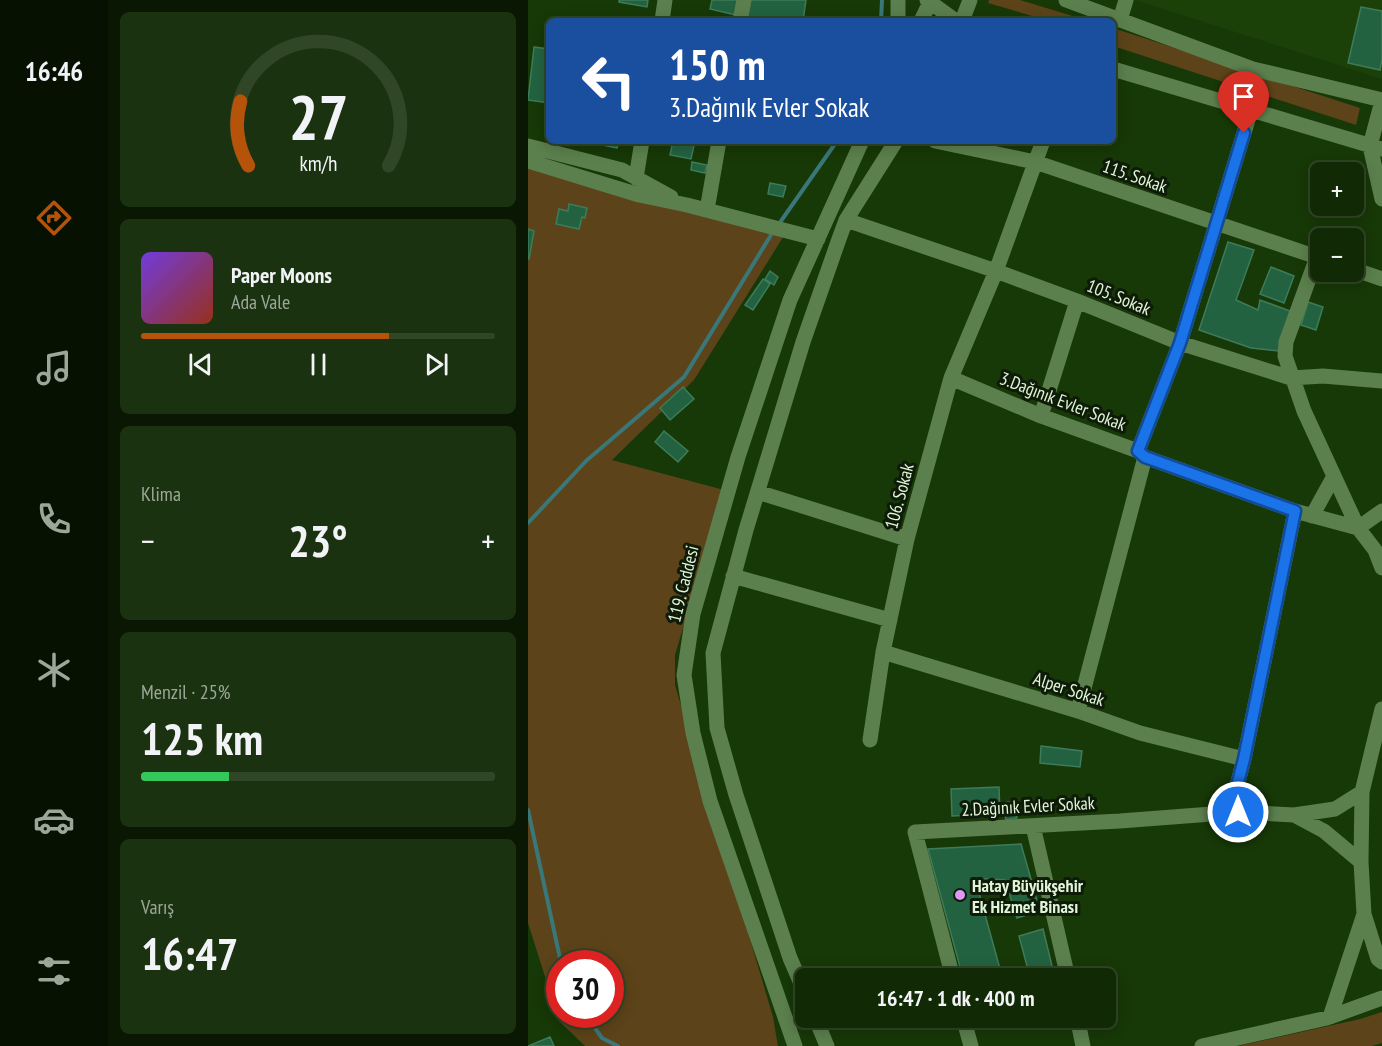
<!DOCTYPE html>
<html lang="tr">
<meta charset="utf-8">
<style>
:root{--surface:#112a05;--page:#1a320f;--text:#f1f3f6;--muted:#9ca79a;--line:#304627;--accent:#b45309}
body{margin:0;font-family:"PT Sans Narrow",sans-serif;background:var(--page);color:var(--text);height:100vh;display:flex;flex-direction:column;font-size:22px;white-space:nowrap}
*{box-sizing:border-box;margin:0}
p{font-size:20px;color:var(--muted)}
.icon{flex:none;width:33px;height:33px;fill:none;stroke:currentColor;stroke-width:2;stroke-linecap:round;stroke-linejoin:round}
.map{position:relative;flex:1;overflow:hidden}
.details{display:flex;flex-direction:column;gap:12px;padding:12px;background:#091703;width:420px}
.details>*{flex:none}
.top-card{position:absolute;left:18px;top:18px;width:570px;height:126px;border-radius:9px;box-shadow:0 3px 15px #0003,0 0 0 2px var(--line);background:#1a4fa0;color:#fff;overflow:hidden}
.buttons{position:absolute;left:782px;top:162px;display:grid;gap:12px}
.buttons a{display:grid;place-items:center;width:54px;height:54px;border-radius:9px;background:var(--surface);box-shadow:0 3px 15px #0003,0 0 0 2px var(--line);font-size:30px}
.speed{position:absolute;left:18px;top:950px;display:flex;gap:12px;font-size:30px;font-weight:700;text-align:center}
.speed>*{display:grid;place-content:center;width:78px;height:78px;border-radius:50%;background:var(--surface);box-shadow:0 3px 15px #0003,0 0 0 2px var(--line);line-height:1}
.speed .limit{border:9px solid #d22;background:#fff;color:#111}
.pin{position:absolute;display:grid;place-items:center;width:51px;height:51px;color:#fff;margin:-62px -26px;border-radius:50% 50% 50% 0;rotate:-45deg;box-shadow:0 0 6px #0007}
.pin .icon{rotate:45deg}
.me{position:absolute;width:66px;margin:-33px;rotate:0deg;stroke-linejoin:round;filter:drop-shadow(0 0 4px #0008)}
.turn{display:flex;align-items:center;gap:21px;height:126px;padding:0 24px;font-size:27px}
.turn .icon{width:78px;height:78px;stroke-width:2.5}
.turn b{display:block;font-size:42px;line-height:51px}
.big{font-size:45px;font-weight:700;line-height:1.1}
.details .widget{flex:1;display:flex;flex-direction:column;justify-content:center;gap:9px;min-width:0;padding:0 21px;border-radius:9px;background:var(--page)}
.details .dial{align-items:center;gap:0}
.dial svg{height:156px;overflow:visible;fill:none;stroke:var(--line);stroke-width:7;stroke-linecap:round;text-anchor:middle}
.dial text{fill:var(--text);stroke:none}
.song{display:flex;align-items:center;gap:18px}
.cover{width:72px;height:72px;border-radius:9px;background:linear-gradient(135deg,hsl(260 70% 55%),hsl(10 70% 35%))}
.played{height:6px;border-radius:3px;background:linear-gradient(90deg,var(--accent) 70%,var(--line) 70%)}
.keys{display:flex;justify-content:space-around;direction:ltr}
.heat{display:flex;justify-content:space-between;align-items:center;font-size:33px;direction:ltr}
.charge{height:9px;border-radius:4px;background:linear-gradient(90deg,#34c759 25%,var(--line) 0)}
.trip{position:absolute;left:267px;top:968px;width:321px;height:60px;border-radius:9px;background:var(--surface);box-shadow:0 3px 15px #0003,0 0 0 2px var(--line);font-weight:700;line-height:60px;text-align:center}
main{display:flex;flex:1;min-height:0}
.tabs{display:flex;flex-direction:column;width:108px;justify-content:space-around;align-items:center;background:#071102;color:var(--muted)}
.tabs .icon{width:42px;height:42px}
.tabs .active{color:var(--accent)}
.tabs b{font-size:27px;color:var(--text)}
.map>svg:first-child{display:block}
.built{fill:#1c4108}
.green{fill:#5c4319;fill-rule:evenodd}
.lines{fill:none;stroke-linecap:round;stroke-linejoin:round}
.stream{stroke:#397778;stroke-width:4}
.building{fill:#236241;stroke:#3e7b59;stroke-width:1.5}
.minor{stroke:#5b7f4d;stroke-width:15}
.route-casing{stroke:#114b97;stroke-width:15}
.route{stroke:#1a73e8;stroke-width:10}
.poi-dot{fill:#dd99f3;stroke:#0d1b08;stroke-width:2}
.labels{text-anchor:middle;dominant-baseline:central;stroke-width:6;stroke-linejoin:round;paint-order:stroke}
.street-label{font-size:18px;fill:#e1f5d9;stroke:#0d1b08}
.poi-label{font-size:18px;font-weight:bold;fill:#e1f5d9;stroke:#0d1b08;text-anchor:start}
</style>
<main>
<nav class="tabs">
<b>16:46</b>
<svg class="icon active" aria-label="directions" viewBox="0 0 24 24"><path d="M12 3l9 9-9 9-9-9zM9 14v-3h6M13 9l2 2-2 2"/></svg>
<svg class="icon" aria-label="music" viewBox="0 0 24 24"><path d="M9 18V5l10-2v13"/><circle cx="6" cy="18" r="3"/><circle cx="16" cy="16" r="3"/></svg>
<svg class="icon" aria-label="phone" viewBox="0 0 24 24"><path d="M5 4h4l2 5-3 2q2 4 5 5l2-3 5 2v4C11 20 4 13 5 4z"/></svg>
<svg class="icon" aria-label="climate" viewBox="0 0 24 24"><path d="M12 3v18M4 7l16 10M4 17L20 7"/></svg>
<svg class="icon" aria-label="car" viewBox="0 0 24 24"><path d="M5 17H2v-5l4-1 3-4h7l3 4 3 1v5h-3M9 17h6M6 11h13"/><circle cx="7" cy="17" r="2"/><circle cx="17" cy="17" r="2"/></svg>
<svg class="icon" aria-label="filters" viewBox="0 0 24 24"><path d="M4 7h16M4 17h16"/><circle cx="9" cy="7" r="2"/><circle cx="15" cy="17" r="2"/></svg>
</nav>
<section class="details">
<div class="widget dial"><svg viewBox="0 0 100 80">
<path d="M14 69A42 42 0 1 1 86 69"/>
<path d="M14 69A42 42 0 0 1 10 36" stroke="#b45309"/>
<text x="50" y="56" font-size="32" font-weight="700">27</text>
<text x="50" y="72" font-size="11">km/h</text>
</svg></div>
<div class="widget">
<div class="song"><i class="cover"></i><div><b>Paper Moons</b><p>Ada Vale</p></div></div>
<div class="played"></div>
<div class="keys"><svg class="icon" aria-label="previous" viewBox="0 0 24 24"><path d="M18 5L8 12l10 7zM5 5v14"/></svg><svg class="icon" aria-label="pause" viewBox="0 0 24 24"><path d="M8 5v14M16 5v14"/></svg><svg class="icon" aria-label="next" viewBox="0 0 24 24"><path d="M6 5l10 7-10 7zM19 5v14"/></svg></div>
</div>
<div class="widget"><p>Klima</p>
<div class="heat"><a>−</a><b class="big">23°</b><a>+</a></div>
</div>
<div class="widget"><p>Menzil · 25%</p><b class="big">125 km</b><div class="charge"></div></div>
<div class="widget"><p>Varış</p><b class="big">16:47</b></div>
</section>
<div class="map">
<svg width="854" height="1046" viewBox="0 0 854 1046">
<rect width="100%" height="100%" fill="#173807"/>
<!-- built -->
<path class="built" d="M 607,0 L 854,0 L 854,79 Z"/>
<!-- green -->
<path class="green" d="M 461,0 L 492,0 L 548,17 L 546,21 L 521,21 L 460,3 Z
M 585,28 L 832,108 L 828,125 L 585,46 Z
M 0,163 L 257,234 L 166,380 L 84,460 L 196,490 L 147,655 L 147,685 L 245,1017 L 250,1046 L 57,1046 L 31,1021 L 0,923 ZM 32,963 L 82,963 L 82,1014 L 32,1014 Z
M 854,1012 L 854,1043 L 844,1046 L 710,1046 L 832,1019 Z"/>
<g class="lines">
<!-- stream -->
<path class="stream" d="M 353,21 L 354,0
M 253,221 L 309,141
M 0,523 L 58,461 L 156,377 L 243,235
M 0,810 L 33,963
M 57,1014 L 74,1038 L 90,1046"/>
</g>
<!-- building -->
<path class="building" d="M 91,0 L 120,0 L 119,7 L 91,2 Z
M 184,0 L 211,0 L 208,15 L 182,9 Z
M 221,0 L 278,0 L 275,21 L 218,21 Z
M 833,7 L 854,11 L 854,60 L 852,70 L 820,63 Z
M 6,47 L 21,49 L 21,103 L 0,100 Z
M 70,141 L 91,141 L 89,148 L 70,144 Z
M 145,141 L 167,141 L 163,159 L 142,155 Z
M 164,162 L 179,165 L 177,173 L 163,170 Z
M 242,183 L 258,186 L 255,197 L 240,194 Z
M 41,204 L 59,208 L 57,218 L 54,217 L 51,229 L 28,224 L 31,209 L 40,211 Z
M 0,229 L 6,231 L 1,259 L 0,259 Z
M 700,242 L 726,250 L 708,300 L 730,310 L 732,300 L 762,311 L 750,351 L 723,348 L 671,330 Z
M 743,267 L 766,276 L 756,303 L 732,294 Z
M 242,271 L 250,277 L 246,285 L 237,279 Z
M 235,279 L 242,284 L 225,310 L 217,305 Z
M 780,302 L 795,307 L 788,330 L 773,325 Z
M 155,387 L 166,399 L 142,420 L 132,408 Z
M 136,431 L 160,451 L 150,462 L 127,442 Z
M 513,746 L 554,751 L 552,767 L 512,763 Z
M 471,787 L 472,814 L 424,816 L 423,789 Z
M 485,801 L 489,818 L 478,820 L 474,803 Z
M 493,844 L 512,911 L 489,918 L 477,880 L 447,878 L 472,969 L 500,970 L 491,936 L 515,929 L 527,978 L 435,978 L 400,849 Z
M 22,1037 L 26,1046 L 0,1046 Z"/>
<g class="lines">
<!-- minor -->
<path class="minor" d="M 399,0 L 428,21
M 538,0 L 725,69 L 854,100
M 592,20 L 598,0
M 134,21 L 137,0
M 212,21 L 216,0
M 370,21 L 370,0
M 393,21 L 403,0
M 434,21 L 442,0
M 585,69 L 854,149
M 854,101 L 842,146 L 854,199
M 407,141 L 507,162 L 792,258
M 0,146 L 94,170 L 143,197
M 0,161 L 111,195 L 159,205 L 290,239
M 108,178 L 114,141
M 179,210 L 191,141
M 318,220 L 468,271 L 549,301 L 652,343 L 763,378 L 795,376 L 854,381
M 789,257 L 758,342 L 757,356 L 776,411 L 830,528 L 847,550 L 854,568
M 825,269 L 854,279
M 423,378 L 513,416 L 610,451 L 617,457 L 767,511 L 830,528 L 854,511
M 513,416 L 549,301
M 610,451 L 652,343 L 723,110
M 230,492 L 379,539
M 784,516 L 806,476
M 205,576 L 362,620
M 355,652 L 550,711 L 612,733 L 716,759
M 550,711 L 617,457
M 342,740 L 355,652 L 379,539 L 423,378 L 468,271 L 515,141
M 710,812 L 708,790 L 716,759 L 767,511
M 766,815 L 796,831 L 833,862
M 505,826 L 540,978
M 836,914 L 850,959 L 854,962
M 425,978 L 387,832 L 592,821 L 710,812 L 766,815 L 807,809 L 834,792
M 278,995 L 262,958 L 208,795 L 189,728 L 185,653 L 218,530 L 275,342 L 311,239 L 318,220 L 368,141
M 287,1017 L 299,1046
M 435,1017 L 443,1046
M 549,1017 L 555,1046
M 802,1017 L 836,914 L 833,862 L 834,792 L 854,709
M 267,1046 L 182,801 L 165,733 L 156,675 L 165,614 L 210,457 L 262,300 L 334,141
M 674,1046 L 799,1018 L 854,998"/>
</g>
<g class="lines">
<!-- route casing -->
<g class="route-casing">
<path id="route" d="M 710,812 L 708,790 L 716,759 L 767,511 L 617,457 L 610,451 L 652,343 L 716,133"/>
</g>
<!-- route -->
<use href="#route" class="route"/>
</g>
<!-- markers -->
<circle class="poi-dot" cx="432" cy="895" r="6"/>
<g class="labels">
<!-- street labels -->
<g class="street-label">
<text transform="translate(607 176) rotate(19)">115. Sokak</text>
<text transform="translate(591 297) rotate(22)">105. Sokak</text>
<text transform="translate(535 401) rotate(21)">3.Dağınık Evler Sokak</text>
<text transform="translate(371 496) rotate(-75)">106. Sokak</text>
<text transform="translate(155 584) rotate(-76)">119. Caddesi</text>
<text transform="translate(541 689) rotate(18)">Alper Sokak</text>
<text transform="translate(500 806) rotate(-3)">2.Dağınık Evler Sokak</text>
</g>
<!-- poi labels -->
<g class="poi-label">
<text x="444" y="885">Hatay Büyükşehir<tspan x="444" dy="21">Ek Hizmet Binası</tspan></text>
</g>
</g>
</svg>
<div class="buttons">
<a>+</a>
<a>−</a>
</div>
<div class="speed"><div class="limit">30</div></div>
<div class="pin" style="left:716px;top:133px;background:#d93025"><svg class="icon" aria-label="arrive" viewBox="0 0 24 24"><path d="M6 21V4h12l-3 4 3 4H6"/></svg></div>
<svg class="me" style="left:710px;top:812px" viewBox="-20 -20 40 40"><circle r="17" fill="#1a73e8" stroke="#fff" stroke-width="3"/><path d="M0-11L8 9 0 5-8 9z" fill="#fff"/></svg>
<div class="trip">16:47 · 1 dk · 400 m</div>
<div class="top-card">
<div class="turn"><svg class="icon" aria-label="left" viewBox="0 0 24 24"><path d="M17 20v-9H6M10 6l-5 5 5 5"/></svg><div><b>150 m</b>3.Dağınık Evler Sokak</div></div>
</div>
</div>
</main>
